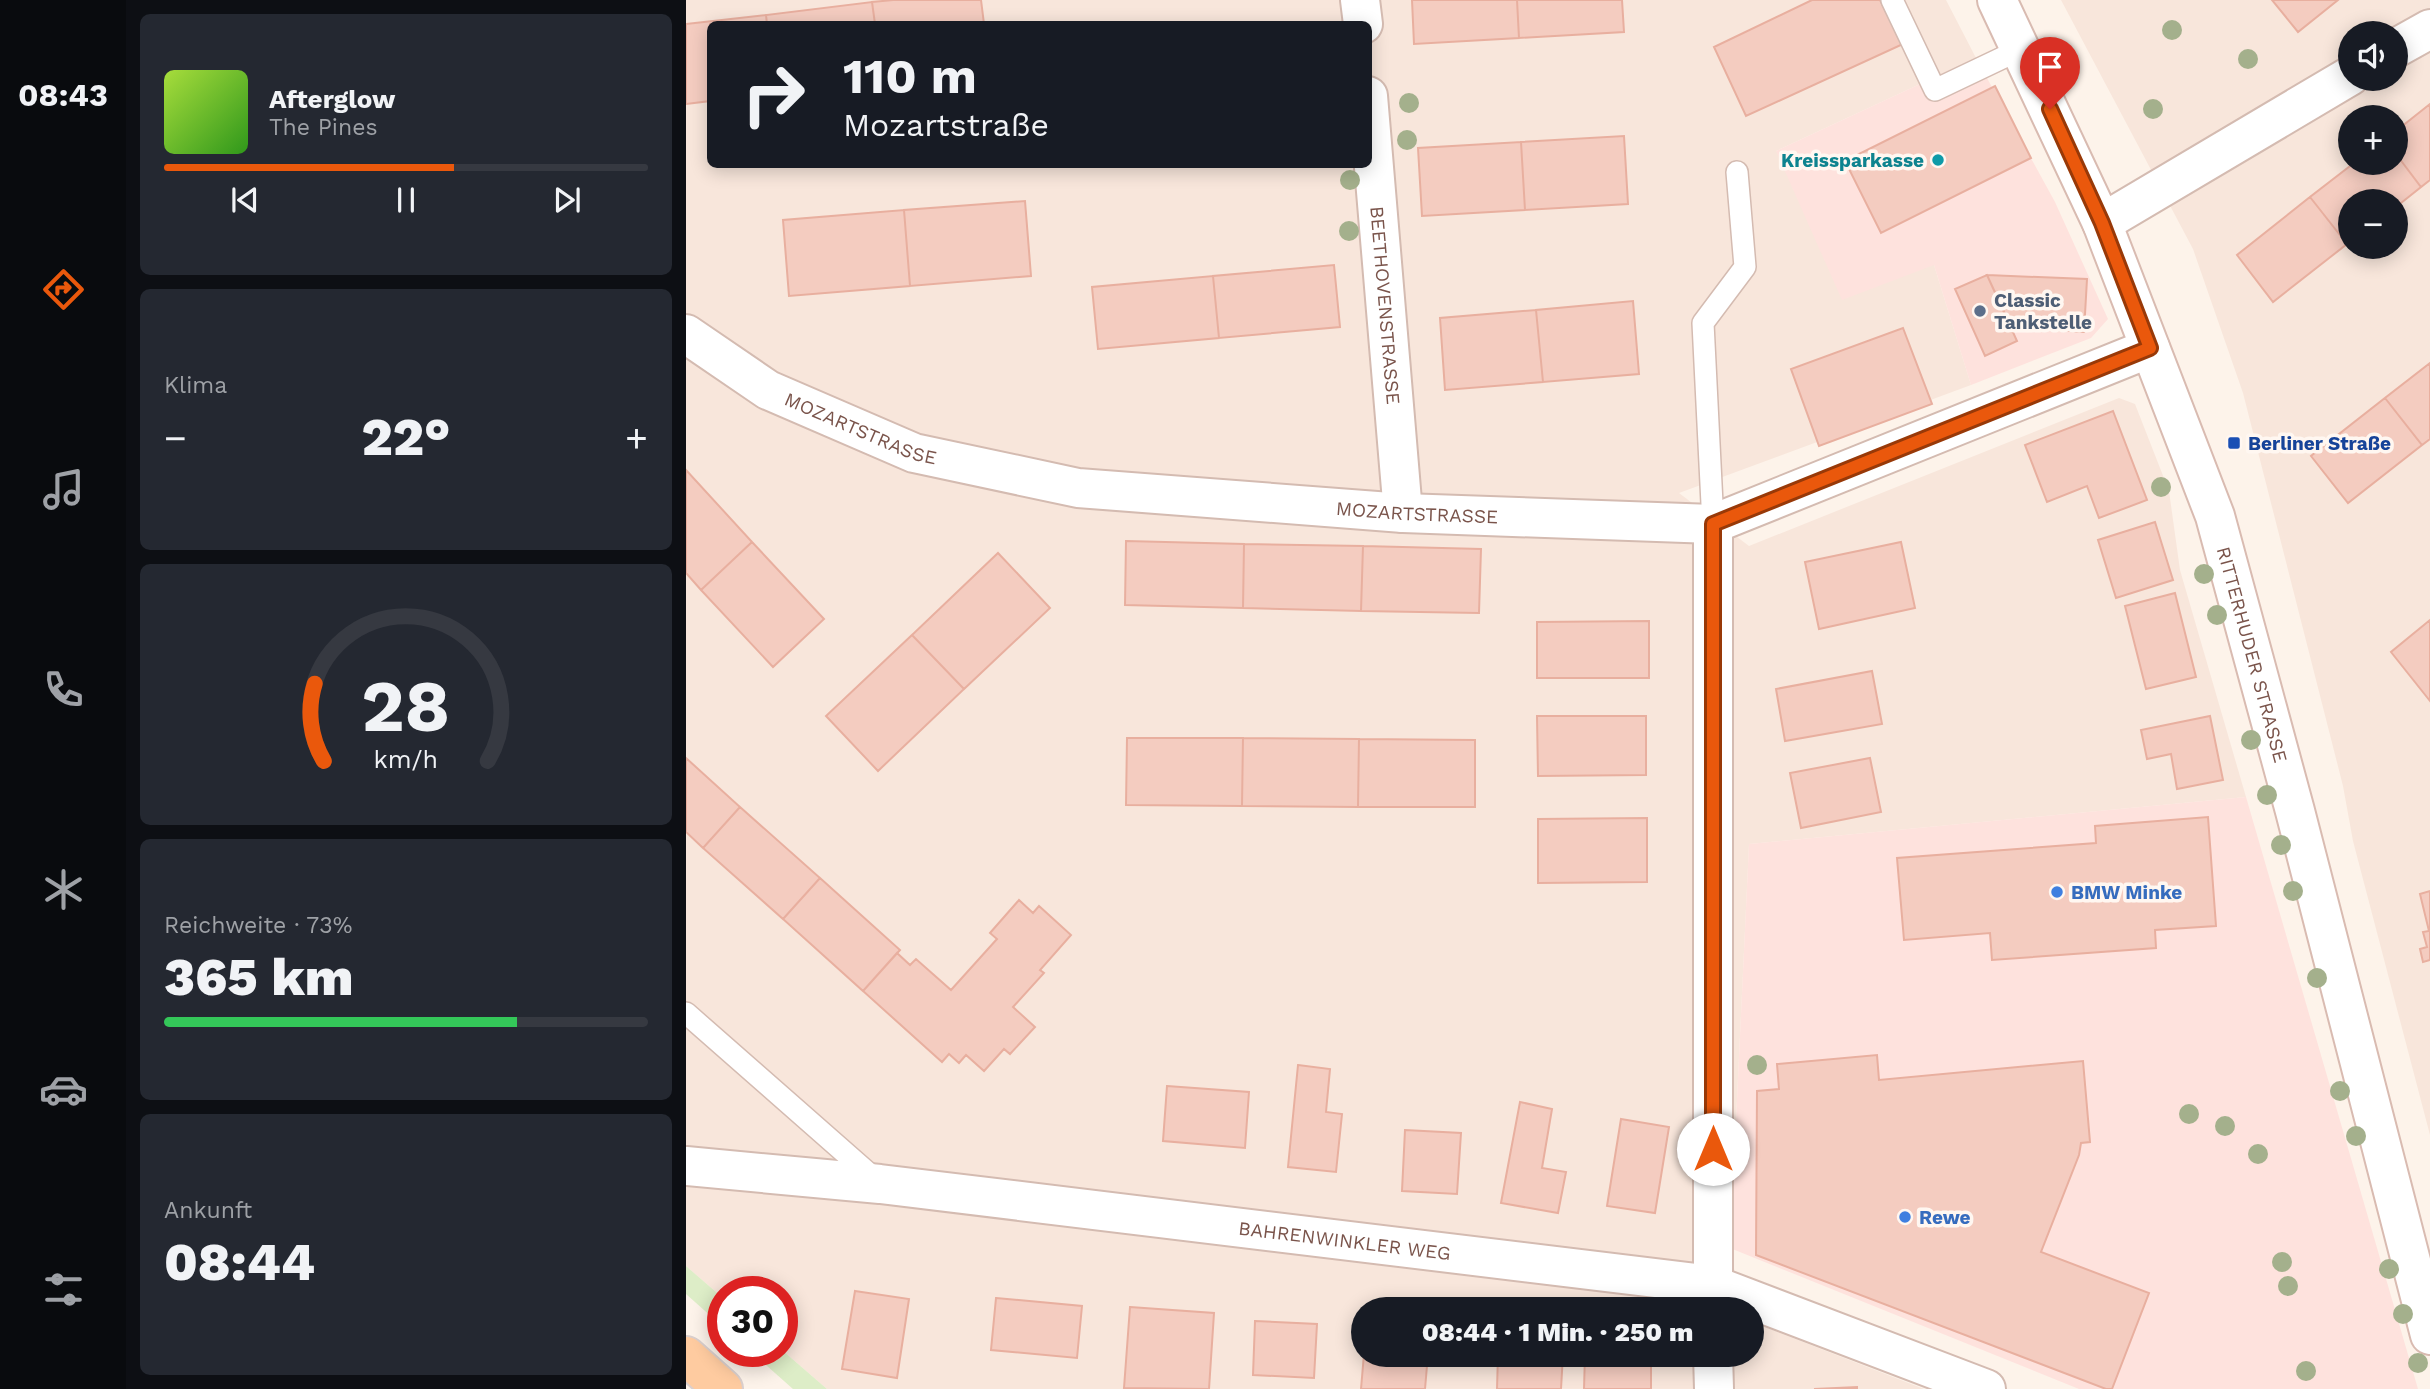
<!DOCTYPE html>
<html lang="de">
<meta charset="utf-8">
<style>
:root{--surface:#171b24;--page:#242831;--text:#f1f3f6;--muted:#9ea1a6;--line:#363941;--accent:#ea580c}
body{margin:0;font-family:"Work Sans",sans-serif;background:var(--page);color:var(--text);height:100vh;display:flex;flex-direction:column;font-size:26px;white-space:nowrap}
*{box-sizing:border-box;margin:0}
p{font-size:23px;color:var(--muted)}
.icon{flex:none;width:38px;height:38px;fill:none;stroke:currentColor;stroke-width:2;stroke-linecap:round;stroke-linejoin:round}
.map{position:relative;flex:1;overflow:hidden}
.panel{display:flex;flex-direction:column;gap:14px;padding:14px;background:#0d0f14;width:560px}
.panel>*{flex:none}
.guide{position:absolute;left:21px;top:21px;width:665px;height:147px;border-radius:10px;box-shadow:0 4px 18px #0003;background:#171b24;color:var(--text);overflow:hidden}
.fabs{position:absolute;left:1652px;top:21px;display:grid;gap:14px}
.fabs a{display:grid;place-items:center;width:70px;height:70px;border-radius:50%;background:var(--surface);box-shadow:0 4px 18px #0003;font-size:35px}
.speed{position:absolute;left:21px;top:1276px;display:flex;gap:14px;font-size:35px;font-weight:700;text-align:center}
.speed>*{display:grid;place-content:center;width:91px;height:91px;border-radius:50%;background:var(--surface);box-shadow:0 4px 18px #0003;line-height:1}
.speed .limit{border:10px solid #d22;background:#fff;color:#111}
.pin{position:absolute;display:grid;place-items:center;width:60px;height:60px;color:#fff;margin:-72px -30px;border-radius:50% 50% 50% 0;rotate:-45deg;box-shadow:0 0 7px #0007}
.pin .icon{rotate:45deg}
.me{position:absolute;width:77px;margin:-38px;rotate:0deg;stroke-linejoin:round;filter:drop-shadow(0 0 5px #0008)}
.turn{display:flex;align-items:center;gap:24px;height:147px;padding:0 21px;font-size:32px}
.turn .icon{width:91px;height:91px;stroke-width:2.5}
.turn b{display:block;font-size:49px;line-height:60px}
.big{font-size:52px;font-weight:800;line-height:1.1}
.panel .tile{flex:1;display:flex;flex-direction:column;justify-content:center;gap:10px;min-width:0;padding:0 24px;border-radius:10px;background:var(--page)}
.panel .dial{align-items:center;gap:0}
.dial svg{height:182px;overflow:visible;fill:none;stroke:var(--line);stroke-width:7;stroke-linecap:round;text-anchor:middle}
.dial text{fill:var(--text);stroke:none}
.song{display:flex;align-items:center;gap:21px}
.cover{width:84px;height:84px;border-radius:10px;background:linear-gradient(135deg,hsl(80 70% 55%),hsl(110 70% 35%))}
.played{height:7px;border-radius:4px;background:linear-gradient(90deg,var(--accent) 60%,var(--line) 60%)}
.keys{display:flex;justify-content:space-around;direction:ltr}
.heat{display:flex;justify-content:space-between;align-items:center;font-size:38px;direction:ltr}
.charge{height:10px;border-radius:5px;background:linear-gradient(90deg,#34c759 73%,var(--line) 0)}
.trip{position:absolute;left:665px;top:1297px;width:413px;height:70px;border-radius:35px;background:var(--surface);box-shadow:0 4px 18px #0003;font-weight:800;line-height:70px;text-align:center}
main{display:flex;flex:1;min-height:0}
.tab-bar{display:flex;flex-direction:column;width:126px;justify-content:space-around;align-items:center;background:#090b0e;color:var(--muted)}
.tab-bar .icon{width:49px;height:49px}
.tab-bar .on{color:var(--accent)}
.tab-bar b{font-size:32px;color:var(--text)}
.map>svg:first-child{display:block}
.residential{fill:#f8e6db;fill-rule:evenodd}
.commercial{fill:#fee2dd}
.green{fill:#ddedc7}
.building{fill:#f4ccc0;stroke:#e8af9f;stroke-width:2}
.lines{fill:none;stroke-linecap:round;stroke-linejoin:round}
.lane-casing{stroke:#d4bbb1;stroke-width:24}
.street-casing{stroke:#d4bbb1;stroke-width:42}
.secondary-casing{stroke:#d9bbb1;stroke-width:42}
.primary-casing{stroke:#dacfcd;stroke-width:42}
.lane{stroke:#fff;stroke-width:21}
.street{stroke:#fff;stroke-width:38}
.secondary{stroke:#fff;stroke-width:38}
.primary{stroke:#fecba0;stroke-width:38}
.tree{fill:#a4b08c}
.route-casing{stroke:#983908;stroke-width:18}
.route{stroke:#ea580c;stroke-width:12}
.culture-dot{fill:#0f9aa8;stroke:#fff7f1;stroke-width:2.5}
.service-dot{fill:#5c6f8a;stroke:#fff7f1;stroke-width:2.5}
.transit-dot{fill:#1a4fb4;stroke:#fff7f1;stroke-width:2.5}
.shop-dot{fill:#3f7fe0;stroke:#fff7f1;stroke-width:2.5}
.labels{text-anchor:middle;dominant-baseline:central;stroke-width:7;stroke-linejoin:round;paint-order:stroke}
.culture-label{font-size:19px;font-weight:bold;fill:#0d838f;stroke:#fff7f1;text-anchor:end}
.service-label{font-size:19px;font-weight:bold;fill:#4e5e75;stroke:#fff7f1;text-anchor:start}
.street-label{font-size:19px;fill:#7a544b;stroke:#fff7f1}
.transit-label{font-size:19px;font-weight:bold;fill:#164399;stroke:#fff7f1;text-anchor:start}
.shop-label{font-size:19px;font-weight:bold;fill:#366cbe;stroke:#fff7f1;text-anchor:start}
</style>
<main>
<nav class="tab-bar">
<b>08:43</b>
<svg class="icon on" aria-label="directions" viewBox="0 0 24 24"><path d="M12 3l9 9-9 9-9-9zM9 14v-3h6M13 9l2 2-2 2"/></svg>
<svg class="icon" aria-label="music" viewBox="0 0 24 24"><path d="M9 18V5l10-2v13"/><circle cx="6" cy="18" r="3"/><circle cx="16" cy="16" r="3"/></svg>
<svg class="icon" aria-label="phone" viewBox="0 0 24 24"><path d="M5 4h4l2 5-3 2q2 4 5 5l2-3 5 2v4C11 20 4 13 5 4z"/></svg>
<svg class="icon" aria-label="climate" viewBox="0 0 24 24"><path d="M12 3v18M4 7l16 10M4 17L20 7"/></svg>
<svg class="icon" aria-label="car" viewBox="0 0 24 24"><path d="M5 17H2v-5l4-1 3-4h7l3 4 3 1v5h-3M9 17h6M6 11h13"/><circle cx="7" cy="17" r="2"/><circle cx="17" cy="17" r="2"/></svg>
<svg class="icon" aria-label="filters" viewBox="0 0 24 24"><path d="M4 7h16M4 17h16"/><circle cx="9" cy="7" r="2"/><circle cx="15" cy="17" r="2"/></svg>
</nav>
<section class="panel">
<div class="tile">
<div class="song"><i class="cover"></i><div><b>Afterglow</b><p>The Pines</p></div></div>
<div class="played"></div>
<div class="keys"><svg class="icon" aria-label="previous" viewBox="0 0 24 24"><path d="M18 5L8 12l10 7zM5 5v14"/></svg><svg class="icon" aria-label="pause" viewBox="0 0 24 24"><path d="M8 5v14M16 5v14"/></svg><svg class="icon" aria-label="next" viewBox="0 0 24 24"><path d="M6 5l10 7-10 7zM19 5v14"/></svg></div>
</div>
<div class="tile"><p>Klima</p>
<div class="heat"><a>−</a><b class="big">22°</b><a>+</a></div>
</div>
<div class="tile dial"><svg viewBox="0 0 100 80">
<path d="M14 69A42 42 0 1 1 86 69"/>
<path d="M14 69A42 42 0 0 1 10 35" stroke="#ea580c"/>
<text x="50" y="56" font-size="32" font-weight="700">28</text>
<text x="50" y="72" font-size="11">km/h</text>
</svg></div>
<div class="tile"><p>Reichweite · 73%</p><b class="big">365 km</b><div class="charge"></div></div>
<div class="tile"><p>Ankunft</p><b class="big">08:44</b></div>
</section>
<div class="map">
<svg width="1744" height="1389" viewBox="0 0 1744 1389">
<rect width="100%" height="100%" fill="#fdf3ea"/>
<!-- residential -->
<path class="residential" d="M 0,0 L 1260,0 L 1290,58 L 1090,151 L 1248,265 L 1285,385 L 993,493 L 1063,546 L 1433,398 L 1449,404 L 1483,491 L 1494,570 L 1560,797 L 1063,844 L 1044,1248 L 1056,1309 L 677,1309 L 677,1354 L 1066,1354 L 1066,1322 L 1238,1389 L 141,1389 L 96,1350 L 96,1292 L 37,1292 L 37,1298 L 0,1266 ZM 24,24 L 682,24 L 682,164 L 24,164 Z
M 1375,0 L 1744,0 L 1744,1135 L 1667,841 L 1657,786 L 1557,393 L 1507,249 ZM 1664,33 L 1710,33 L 1710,79 L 1664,79 ZM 1664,117 L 1710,117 L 1710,163 L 1664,163 ZM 1664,201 L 1710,201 L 1710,247 L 1664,247 Z"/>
<!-- commercial -->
<path class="commercial" d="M 1290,58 L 1369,202 L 1422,319 L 1405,338 L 1285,385 L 1248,265 L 1156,300 L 1090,151 Z
M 1560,797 L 1732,1389 L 1393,1389 L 1044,1248 L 1063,844 Z"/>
<!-- green -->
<path class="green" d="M 0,1266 L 37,1298 L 37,1327 L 0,1294 Z
M 96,1350 L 141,1389 L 107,1389 L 64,1351 Z"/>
<!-- building -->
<path class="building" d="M 207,0 L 295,0 L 298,24 L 189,24 L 186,2 Z
M 726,0 L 831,0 L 833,38 L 728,44 Z
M 831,0 L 936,0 L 938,32 L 833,38 Z
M 1126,0 L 1194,0 L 1217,44 L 1060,116 L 1028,47 Z
M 1586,0 L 1652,0 L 1612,32 Z
M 186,2 L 189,24 L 81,24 L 80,15 Z
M 80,15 L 81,24 L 24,24 L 24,101 L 0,104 L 0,24 Z
M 1309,86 L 1345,158 L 1195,233 L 1159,161 Z
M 1744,104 L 1744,180 L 1735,187 L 1710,154 L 1710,131 Z
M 938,136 L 942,204 L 839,210 L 835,142 Z
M 835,142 L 839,210 L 736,216 L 732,148 Z
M 1710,154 L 1735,187 L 1710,207 L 1710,201 L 1664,201 L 1664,242 L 1661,244 L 1624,197 L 1668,163 L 1710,163 Z
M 1624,197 L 1661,244 L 1587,302 L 1551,255 Z
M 339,201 L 345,276 L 224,286 L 218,210 Z
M 218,210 L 224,286 L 103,296 L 97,220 Z
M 648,265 L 654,327 L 533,338 L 527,276 Z
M 1301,275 L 1401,279 L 1398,332 L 1325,327 Z
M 1301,275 L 1331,341 L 1299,356 L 1269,289 Z
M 527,276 L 533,338 L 412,349 L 406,287 Z
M 947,301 L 953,374 L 857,382 L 850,310 Z
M 850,310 L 857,382 L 759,390 L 754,318 Z
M 1217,328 L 1246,404 L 1133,446 L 1105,369 Z
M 1744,363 L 1744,439 L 1736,445 L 1699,398 Z
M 1699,398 L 1736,445 L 1662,503 L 1625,456 Z
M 1427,411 L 1461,500 L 1413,518 L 1401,486 L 1361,502 L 1339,445 Z
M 0,470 L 66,542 L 15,590 L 0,573 Z
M 1469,522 L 1487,580 L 1430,598 L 1412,540 Z
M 440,541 L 558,544 L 557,608 L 439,605 Z
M 66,542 L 138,619 L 87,667 L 15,590 Z
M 1215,542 L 1229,608 L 1133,629 L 1119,562 Z
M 558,544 L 677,546 L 675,611 L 557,608 Z
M 677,546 L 795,549 L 793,613 L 675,611 Z
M 312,553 L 364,608 L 278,689 L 226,635 Z
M 1489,593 L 1510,677 L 1460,689 L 1439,606 Z
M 1744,620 L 1744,701 L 1705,652 Z
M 963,621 L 963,678 L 851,678 L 851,622 Z
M 226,635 L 278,689 L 192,771 L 140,716 Z
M 1186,671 L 1196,724 L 1099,741 L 1090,689 Z
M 851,716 L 960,716 L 960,775 L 852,776 Z
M 1524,716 L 1537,780 L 1491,789 L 1485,754 L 1461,759 L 1455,730 Z
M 441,738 L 557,738 L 556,806 L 440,805 Z
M 557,738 L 673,739 L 672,807 L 556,806 Z
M 673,739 L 789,740 L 789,807 L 672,807 Z
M 0,758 L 54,807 L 17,848 L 0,832 Z
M 1184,758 L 1195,812 L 1115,828 L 1104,773 Z
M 54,807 L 134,878 L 97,919 L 17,848 Z
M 1522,817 L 1530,926 L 1469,930 L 1470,948 L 1306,960 L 1304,933 L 1218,940 L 1211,858 L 1410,843 L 1409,826 Z
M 961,818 L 961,882 L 852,883 L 852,819 Z
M 134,878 L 214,950 L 177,991 L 97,919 Z
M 1744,891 L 1744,960 L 1737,962 L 1734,949 L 1741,947 L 1737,932 L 1743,931 L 1734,894 Z
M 333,900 L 347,913 L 353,906 L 385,935 L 354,970 L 358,973 L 327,1007 L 349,1027 L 324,1054 L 318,1049 L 298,1071 L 280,1055 L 273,1063 L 263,1054 L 256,1062 L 177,991 L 211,953 L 224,965 L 230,959 L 265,990 L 311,939 L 304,933 Z
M 1191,1055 L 1193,1080 L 1397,1061 L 1404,1142 L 1395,1143 L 1393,1155 L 1355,1252 L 1463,1293 L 1426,1389 L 1420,1389 L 1070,1255 L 1071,1091 L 1093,1089 L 1091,1064 Z
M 612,1065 L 644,1069 L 640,1112 L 656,1114 L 650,1172 L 602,1167 Z
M 481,1086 L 563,1092 L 559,1148 L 477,1141 Z
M 834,1102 L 866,1109 L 856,1168 L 880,1172 L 872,1213 L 815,1203 Z
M 935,1119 L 983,1127 L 969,1213 L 921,1206 Z
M 719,1130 L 775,1133 L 771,1194 L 716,1191 Z
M 169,1291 L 223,1299 L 211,1378 L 156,1369 Z
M 310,1298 L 396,1306 L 391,1358 L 305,1350 Z
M 444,1307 L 528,1313 L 523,1389 L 438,1388 Z
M 569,1321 L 631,1324 L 628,1378 L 567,1375 Z
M 678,1354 L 742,1354 L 739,1389 L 675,1389 Z
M 812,1354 L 877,1354 L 875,1389 L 811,1389 Z
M 899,1354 L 965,1354 L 965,1389 L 898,1389 Z
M 1171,1387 L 1171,1389 L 1128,1389 Z"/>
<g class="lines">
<!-- lane casing -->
<g class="lane-casing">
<path id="lane" d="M 1206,0 L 1249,90 L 1335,49
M 1027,524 L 1017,323 L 1059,267 L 1051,172
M 0,1013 L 190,1180"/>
</g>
<!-- street casing -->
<g class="street-casing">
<g id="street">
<path d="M 674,0 L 677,24"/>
<path d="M 1710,48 L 1744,29"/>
<path id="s1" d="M 682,96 L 717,513"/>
<path d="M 1416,223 L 1664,76"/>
<path id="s2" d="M 0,334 L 82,390 L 228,453 L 392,488 L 717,513 L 1027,524 L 1464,348"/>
<path d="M 1027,524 L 1027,1309"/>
<path id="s3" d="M 0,1166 L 194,1184 L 1027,1285 L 1300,1389"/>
<path d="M 1027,1354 L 1028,1389"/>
</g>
</g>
<!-- secondary casing -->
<g class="secondary-casing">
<g id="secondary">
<path id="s4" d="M 1311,0 L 1416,223 L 1529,516 L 1609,811 L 1744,1335"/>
</g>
</g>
<!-- primary casing -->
<g class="primary-casing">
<path id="primary" d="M 0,1356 L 37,1389"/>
</g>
<!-- lane -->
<use href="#lane" class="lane"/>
<!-- street -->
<use href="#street" class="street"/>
<!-- secondary -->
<use href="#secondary" class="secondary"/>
<!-- primary -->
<use href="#primary" class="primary"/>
</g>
<!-- trees -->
<g class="tree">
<circle cx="1486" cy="30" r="10"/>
<circle cx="1562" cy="59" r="10"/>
<circle cx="723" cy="103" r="10"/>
<circle cx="1467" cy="109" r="10"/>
<circle cx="721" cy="140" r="10"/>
<circle cx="664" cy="180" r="10"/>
<circle cx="663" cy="231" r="10"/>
<circle cx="1475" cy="487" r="10"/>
<circle cx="1518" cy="574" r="10"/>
<circle cx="1531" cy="615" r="10"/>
<circle cx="1565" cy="740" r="10"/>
<circle cx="1581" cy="795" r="10"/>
<circle cx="1595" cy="845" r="10"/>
<circle cx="1607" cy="891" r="10"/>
<circle cx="1631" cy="978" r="10"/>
<circle cx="1071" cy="1065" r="10"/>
<circle cx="1654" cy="1091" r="10"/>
<circle cx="1503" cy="1114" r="10"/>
<circle cx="1539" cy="1126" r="10"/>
<circle cx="1670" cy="1136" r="10"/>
<circle cx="1572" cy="1154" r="10"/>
<circle cx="1596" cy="1262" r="10"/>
<circle cx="1703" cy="1269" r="10"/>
<circle cx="1602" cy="1286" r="10"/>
<circle cx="1717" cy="1314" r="10"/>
<circle cx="1732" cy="1363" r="10"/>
<circle cx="1620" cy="1371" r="10"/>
</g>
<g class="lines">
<!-- route casing -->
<g class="route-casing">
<path id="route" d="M 1027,1149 L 1027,524 L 1464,348 L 1416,223 L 1364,109"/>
</g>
<!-- route -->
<use href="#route" class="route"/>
</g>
<!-- markers -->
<circle class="culture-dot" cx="1252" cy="160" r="7"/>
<circle class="service-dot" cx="1294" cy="311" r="7"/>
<rect class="transit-dot" x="1541" y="436" width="14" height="14" rx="3.5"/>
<g class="shop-dot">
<circle cx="1371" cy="892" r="7"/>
<circle cx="1219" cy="1217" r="7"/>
</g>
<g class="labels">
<!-- culture labels -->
<g class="culture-label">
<text x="1238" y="160">Kreissparkasse</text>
</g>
<!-- service labels -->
<g class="service-label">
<text x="1308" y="300">Classic<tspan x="1308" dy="22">Tankstelle</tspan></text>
</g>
<!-- street labels -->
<g class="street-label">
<text stroke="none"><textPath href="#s1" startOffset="210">BEETHOVENSTRASSE</textPath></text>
<text stroke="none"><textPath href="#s2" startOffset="200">MOZARTSTRASSE</textPath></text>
<text stroke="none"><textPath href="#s2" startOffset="766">MOZARTSTRASSE</textPath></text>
<text stroke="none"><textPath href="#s4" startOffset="704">RITTERHUDER STRASSE</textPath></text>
<text stroke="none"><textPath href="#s3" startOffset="663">BAHRENWINKLER WEG</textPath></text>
</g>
<!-- transit labels -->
<g class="transit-label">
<text x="1562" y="443">Berliner Straße</text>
</g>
<!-- shop labels -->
<g class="shop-label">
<text x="1385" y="892">BMW Minke</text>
<text x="1233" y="1217">Rewe</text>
</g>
</g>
</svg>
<div class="fabs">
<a><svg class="icon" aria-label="sound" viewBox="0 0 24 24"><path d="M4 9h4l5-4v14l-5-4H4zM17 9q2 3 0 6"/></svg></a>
<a>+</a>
<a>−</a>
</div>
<div class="speed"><div class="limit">30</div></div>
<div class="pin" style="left:1364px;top:109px;background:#d93025"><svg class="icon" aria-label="arrive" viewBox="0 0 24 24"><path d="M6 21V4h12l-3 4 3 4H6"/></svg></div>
<svg class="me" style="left:1027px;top:1149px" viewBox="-20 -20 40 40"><circle r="19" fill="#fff"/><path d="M0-13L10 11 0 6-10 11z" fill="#ea580c"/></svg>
<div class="trip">08:44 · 1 Min. · 250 m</div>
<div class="guide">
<div class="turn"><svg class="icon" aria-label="right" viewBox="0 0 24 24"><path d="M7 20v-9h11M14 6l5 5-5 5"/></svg><div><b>110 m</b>Mozartstraße</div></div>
</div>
</div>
</main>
